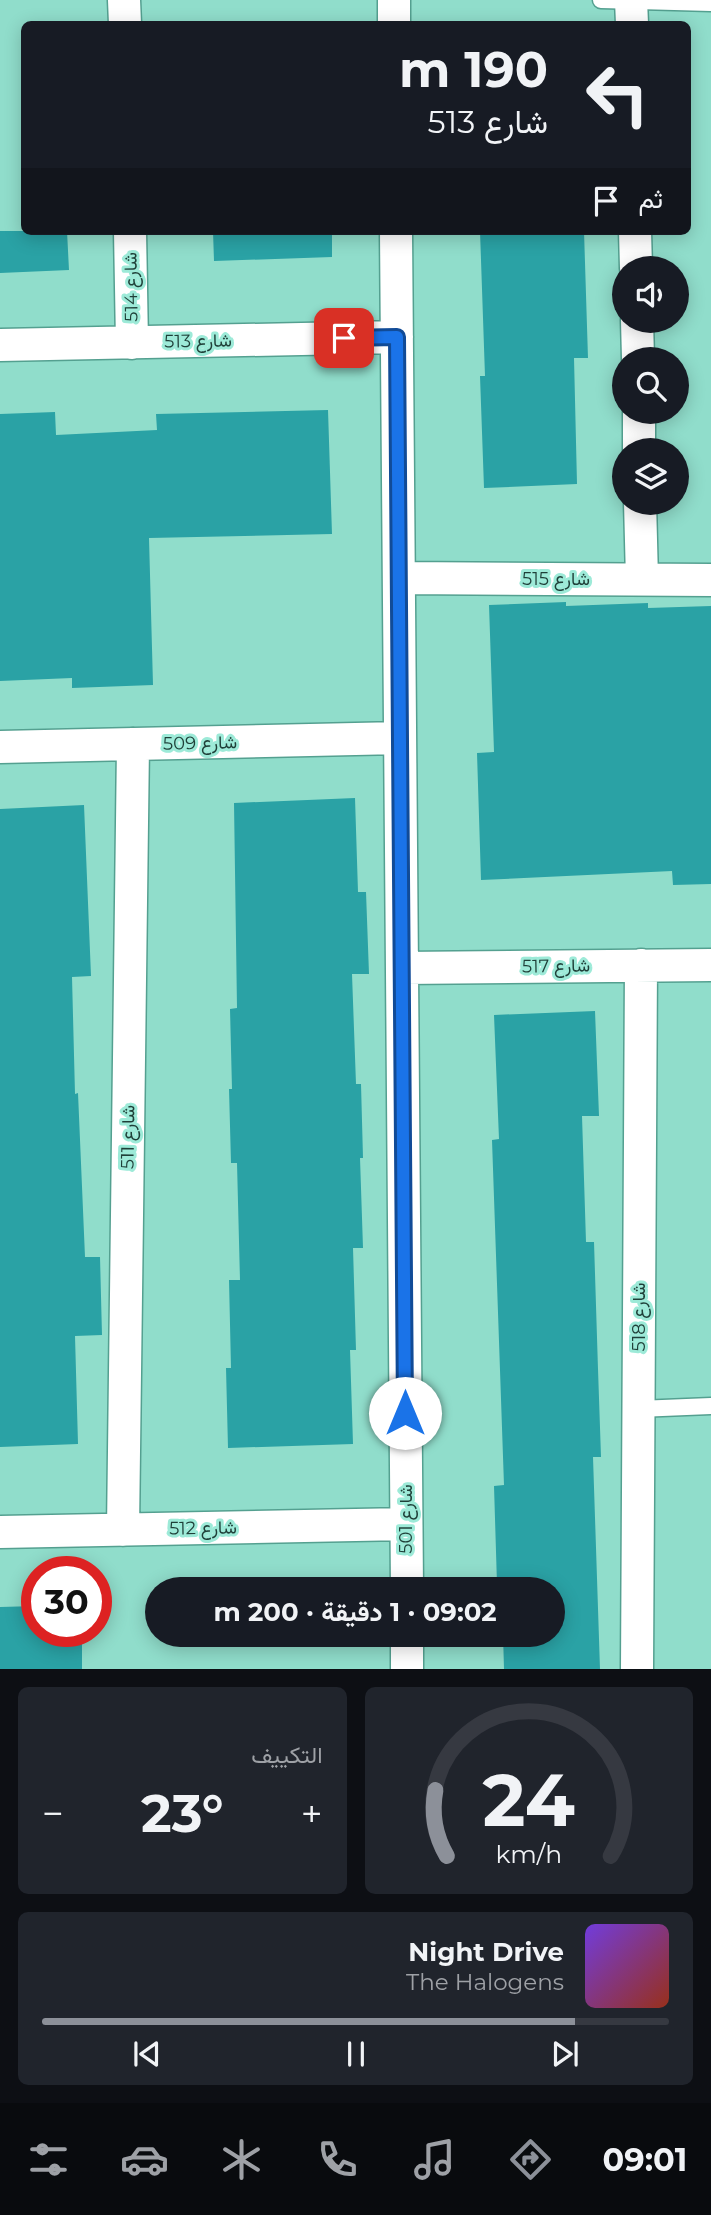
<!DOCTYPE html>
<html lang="ar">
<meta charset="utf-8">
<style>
:root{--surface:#171b24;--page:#20242c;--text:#f1f3f6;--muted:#9ea1a6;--line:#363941;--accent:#8c9099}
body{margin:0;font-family:Montserrat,Vazirmatn,sans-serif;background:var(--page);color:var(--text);direction:rtl;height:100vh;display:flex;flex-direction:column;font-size:26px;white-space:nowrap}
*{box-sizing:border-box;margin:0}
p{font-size:23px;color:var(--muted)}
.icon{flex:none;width:38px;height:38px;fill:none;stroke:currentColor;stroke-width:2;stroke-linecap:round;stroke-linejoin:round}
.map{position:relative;height:1669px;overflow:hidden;direction:ltr}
.details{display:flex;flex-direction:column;gap:18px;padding:18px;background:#0d0f14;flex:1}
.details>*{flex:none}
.hud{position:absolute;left:21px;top:21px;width:670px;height:214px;border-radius:10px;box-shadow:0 4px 18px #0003;direction:rtl;background:#171b24;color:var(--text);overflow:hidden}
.controls{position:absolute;left:612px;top:256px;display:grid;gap:14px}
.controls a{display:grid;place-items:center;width:77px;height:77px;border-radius:50%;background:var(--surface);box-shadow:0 4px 18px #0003;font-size:35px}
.speed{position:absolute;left:21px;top:1556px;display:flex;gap:14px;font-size:35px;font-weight:700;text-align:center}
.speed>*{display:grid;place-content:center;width:91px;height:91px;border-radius:50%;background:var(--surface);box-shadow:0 4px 18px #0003;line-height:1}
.speed .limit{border:10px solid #d22;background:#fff;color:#111}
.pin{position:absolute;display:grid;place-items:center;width:60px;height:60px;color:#fff;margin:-30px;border-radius:14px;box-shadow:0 4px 10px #0006}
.me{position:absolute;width:77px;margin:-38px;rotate:0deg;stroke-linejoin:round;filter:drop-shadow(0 0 5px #0008)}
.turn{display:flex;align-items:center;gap:24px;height:147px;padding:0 28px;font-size:32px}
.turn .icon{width:91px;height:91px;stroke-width:2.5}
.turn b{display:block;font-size:49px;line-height:60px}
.then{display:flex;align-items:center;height:66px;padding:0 28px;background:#0003;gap:14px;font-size:26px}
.big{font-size:52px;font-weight:700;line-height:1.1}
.details .card{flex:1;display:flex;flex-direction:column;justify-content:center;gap:10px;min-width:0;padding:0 24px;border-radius:10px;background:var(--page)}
.details .dial{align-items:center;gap:0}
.dial svg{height:182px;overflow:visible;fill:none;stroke:var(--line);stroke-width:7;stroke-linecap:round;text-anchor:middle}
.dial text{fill:var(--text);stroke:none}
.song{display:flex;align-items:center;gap:21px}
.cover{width:84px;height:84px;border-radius:10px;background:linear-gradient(135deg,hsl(260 70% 55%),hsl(10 70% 35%))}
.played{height:7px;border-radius:4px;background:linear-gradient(90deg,var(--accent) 85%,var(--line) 85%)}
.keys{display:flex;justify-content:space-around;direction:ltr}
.heat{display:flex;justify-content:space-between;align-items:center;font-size:38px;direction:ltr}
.details .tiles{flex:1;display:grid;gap:18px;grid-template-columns:1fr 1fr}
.card:last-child{grid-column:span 2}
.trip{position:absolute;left:145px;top:1577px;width:420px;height:70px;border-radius:35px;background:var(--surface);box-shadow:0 4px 18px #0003;font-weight:700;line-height:70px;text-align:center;direction:rtl}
.dock{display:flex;height:112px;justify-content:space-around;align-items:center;background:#090b0e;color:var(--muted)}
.dock .icon{width:49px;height:49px}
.dock .active{color:var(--accent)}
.dock b{font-size:32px;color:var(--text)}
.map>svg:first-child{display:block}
.building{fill:#2aa2a5}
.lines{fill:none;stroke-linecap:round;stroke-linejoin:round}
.lane-casing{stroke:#54a090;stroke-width:19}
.street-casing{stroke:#54a090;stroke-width:35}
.lane{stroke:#fff;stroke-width:16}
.street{stroke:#fff;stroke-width:32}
.route-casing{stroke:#114b97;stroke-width:18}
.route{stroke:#1a73e8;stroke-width:12}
.labels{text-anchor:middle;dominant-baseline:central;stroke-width:6;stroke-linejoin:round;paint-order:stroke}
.street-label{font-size:18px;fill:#1f3f38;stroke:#9dead8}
</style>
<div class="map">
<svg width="711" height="1669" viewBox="0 0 711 1669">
<rect width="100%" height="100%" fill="#90ddcb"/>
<!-- building -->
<path class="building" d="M 0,231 L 67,231 L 69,270 L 0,273 Z
M 213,231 L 332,231 L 332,257 L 214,261 Z
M 480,231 L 584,231 L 588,358 L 574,358 L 577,484 L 484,488 L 480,376 L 485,376 Z
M 328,410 L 332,534 L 149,538 L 153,685 L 72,688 L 72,678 L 0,681 L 0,414 L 55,412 L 56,435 L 157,430 L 156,414 Z
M 566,602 L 566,606 L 648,603 L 648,608 L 711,606 L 711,884 L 673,885 L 672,871 L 481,880 L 477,753 L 494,752 L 489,605 Z
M 355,798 L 358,892 L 366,892 L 369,974 L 352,974 L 356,1084 L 361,1084 L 363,1158 L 360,1158 L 363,1248 L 353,1248 L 356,1350 L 350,1350 L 353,1444 L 228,1448 L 226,1368 L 231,1368 L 229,1280 L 240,1280 L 237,1163 L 231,1163 L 229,1089 L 232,1089 L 230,1009 L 237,1008 L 234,803 Z
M 84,805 L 91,976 L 72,977 L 75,1094 L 78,1093 L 85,1257 L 100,1257 L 102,1335 L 75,1336 L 78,1444 L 0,1447 L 0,809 Z
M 595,1011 L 599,1116 L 582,1116 L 586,1242 L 594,1242 L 598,1369 L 601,1457 L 593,1457 L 600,1669 L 504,1669 L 503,1634 L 553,1634 L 553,1589 L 502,1589 L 502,1584 L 497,1584 L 494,1486 L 504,1485 L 492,1140 L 499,1139 L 494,1015 Z
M 37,1606 L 37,1631 L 82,1631 L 82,1669 L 0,1669 L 0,1607 Z"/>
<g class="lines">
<!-- lane casing -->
<g class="lane-casing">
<path id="lane" d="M 601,0 L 711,3
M 638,1409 L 711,1406"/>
</g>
<!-- street casing -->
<g class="street-casing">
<path id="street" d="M 124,0 L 125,24
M 394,0 L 394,24
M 631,0 L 632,24
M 130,231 L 132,343
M 396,231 L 407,1589
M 635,231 L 636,268
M 637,320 L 638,359
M 0,345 L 397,337
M 639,411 L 639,450
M 640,502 L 642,579
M 401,578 L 711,580
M 0,747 L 400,738
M 402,968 L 711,965
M 123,1530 L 133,744
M 0,1532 L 406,1524
M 407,1634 L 407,1669
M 637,1669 L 641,965"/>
</g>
<!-- lane -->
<use href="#lane" class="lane"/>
<!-- street -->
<use href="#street" class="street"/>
</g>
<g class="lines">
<!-- route casing -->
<g class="route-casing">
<path id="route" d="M 344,338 L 397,337 L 405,1413"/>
</g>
<!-- route -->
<use href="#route" class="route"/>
</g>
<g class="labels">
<!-- street labels -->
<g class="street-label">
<text transform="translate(131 287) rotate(-91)">شارع 514</text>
<text transform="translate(198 341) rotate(-1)">شارع 513</text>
<text x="556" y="579">شارع 515</text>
<text transform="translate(200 743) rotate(-1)">شارع 509</text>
<text transform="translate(556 966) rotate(-1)">شارع 517</text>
<text transform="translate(128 1137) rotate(-89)">شارع 511</text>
<text transform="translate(639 1317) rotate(-90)">شارع 518</text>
<text transform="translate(406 1519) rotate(-90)">شارع 501</text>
<text transform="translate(203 1528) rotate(-1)">شارع 512</text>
</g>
</g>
</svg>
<div class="controls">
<a><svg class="icon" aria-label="sound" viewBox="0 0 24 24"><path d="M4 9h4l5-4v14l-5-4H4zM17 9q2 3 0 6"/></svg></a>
<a><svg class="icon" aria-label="search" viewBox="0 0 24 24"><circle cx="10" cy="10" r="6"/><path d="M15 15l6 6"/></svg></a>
<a><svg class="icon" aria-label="layers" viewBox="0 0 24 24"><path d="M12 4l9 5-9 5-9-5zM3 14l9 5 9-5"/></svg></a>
</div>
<div class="speed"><div class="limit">30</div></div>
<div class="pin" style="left:344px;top:338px;background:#d93025"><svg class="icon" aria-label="arrive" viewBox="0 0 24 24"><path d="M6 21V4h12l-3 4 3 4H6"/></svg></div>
<svg class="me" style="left:405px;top:1413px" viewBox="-20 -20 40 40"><circle r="19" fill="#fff"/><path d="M0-13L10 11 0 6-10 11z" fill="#1a73e8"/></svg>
<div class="trip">09:02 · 1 دقيقة · 200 m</div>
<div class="hud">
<div class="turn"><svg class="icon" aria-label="left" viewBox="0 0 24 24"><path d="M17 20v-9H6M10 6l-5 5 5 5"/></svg><div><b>190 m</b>شارع 513</div></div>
<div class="then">ثم<svg class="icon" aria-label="arrive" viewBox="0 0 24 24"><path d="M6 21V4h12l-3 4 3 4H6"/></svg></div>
</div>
</div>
<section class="details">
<div class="tiles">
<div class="card dial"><svg viewBox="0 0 100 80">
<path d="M14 69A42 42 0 1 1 86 69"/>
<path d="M14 69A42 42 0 0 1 9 40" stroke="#8c9099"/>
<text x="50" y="56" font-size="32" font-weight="700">24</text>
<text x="50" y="72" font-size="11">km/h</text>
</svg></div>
<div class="card"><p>التكييف</p>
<div class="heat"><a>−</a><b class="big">23°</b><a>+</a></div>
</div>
<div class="card">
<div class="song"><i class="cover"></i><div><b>Night Drive</b><p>The Halogens</p></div></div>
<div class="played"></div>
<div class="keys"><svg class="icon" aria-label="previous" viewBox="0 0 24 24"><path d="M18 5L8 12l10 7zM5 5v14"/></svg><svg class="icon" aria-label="pause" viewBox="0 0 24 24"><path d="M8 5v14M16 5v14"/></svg><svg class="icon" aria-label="next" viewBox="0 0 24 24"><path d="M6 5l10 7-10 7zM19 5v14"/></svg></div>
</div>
</div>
</section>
<nav class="dock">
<b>09:01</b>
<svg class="icon active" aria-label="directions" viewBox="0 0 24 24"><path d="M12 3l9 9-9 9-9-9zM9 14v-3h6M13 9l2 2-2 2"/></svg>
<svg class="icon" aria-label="music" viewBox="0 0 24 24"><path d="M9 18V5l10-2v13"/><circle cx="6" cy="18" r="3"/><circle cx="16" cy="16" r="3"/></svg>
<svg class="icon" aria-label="phone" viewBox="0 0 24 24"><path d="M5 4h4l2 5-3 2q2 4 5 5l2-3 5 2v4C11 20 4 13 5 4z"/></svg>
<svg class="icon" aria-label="climate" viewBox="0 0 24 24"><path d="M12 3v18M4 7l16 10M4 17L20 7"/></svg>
<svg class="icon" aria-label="car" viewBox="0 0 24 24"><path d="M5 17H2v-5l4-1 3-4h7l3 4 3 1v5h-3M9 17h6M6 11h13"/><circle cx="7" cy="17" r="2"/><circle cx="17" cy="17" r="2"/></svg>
<svg class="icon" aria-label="filters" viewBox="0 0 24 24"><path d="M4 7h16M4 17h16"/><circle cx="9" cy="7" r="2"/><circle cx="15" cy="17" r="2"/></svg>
</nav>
